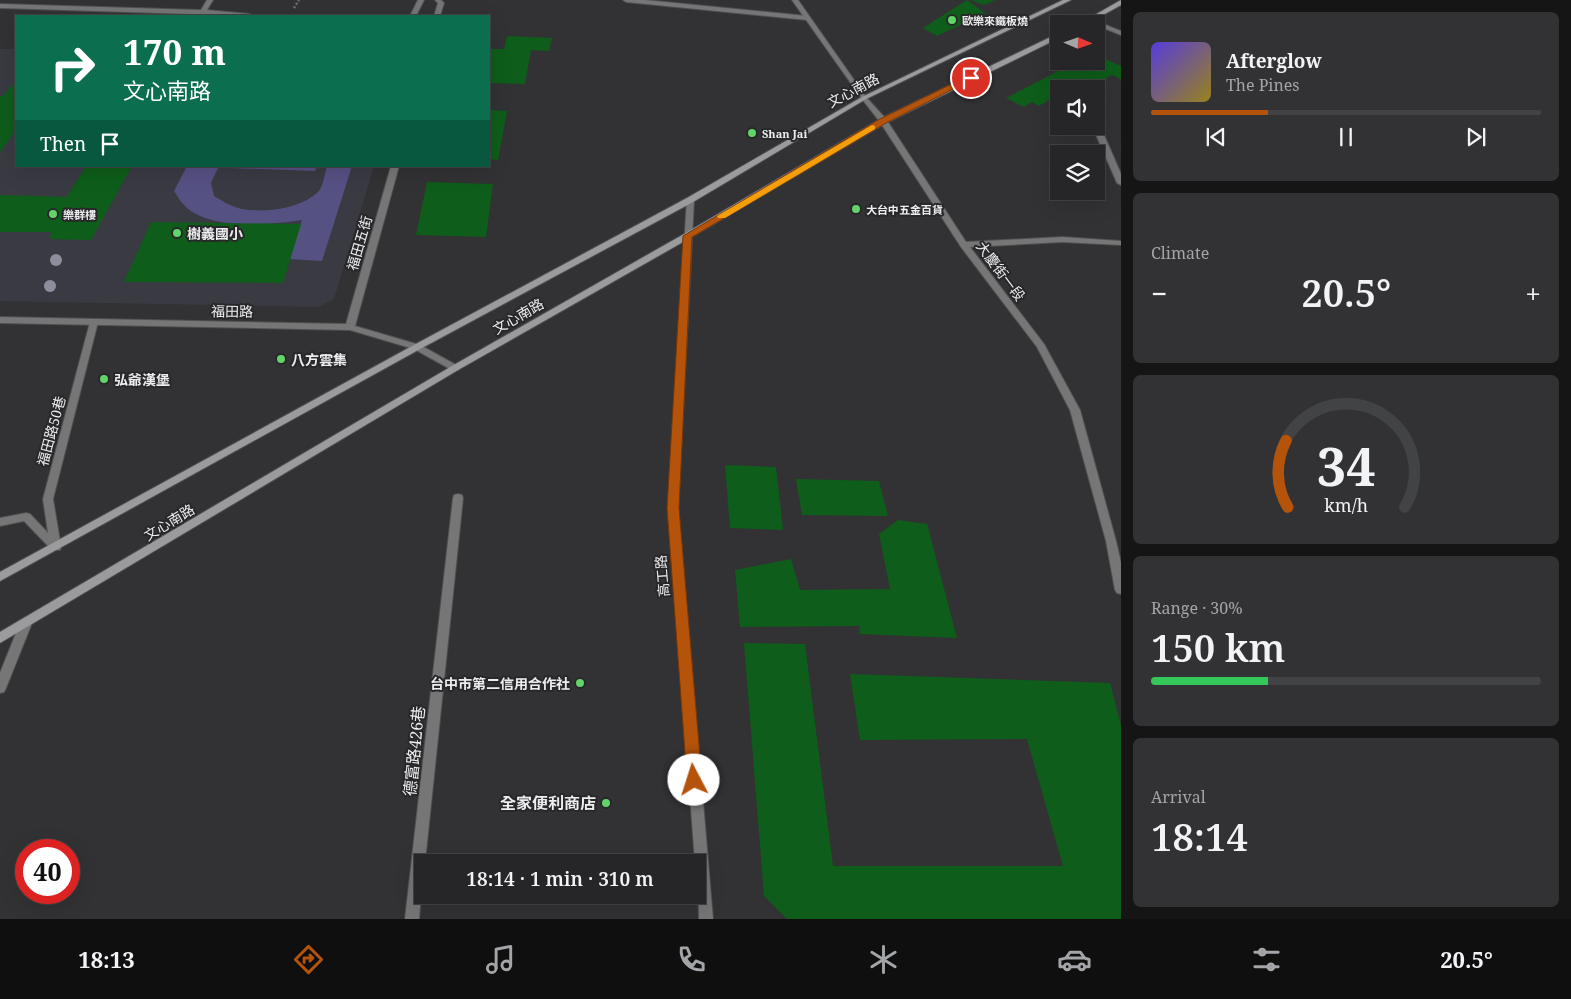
<!DOCTYPE html>
<meta charset="utf-8">
<style>
:root{--surface:#262628;--page:#323234;--text:#f1f3f6;--muted:#a4a5a8;--line:#424345;--accent:#b45309}
body{margin:0;font-family:"Noto Serif","Noto Sans TC",serif;background:var(--page);color:var(--text);height:100vh;display:flex;flex-direction:column;font-size:19px;white-space:nowrap}
*{box-sizing:border-box;margin:0}
p{font-size:16px;color:var(--muted)}
.icon{flex:none;width:28px;height:28px;fill:none;stroke:currentColor;stroke-width:2;stroke-linecap:round;stroke-linejoin:round}
.map{position:relative;flex:1;overflow:hidden}
.drawer{display:flex;flex-direction:column;gap:12px;padding:12px;background:#151516;width:450px}
.drawer>*{flex:none}
.guide{position:absolute;left:15px;top:15px;width:475px;height:152px;border-radius:0px;box-shadow:0 5px 20px #0002,0 0 0 1px var(--line);background:#0b6e4f;color:#fff;overflow:hidden}
.needle{width:32px;rotate:92deg}
.tools{position:absolute;left:1050px;top:15px;display:grid;gap:10px}
.tools a{display:grid;place-items:center;width:55px;height:55px;border-radius:0px;background:var(--surface);box-shadow:0 5px 20px #0002,0 0 0 1px var(--line);font-size:25px}
.speed{position:absolute;left:15px;top:839px;display:flex;gap:10px;font-size:25px;font-weight:700;text-align:center}
.speed>*{display:grid;place-content:center;width:65px;height:65px;border-radius:50%;background:var(--surface);box-shadow:0 5px 20px #0002,0 0 0 1px var(--line);line-height:1}
.speed .limit{border:8px solid #d22;background:#fff;color:#111}
.pin{position:absolute;display:grid;place-items:center;width:42px;height:42px;color:#fff;margin:-21px;border:2px solid #fff;border-radius:50%;box-shadow:0 1px 5px #0007}
.me{position:absolute;width:55px;margin:-28px;rotate:355deg;stroke-linejoin:round;filter:drop-shadow(0 0 4px #0008)}
.turn{display:flex;align-items:center;gap:18px;height:105px;padding:0 25px;font-size:22px}
.turn .icon{width:65px;height:65px;stroke-width:2.5}
.turn b{display:block;font-size:35px;line-height:42px}
.then{display:flex;align-items:center;height:48px;padding:0 25px;background:#0003;gap:10px;font-size:19px}
.big{font-size:38px;font-weight:600;line-height:1.1}
.drawer .tile{flex:1;display:flex;flex-direction:column;justify-content:center;gap:8px;min-width:0;padding:0 18px;border-radius:8px;background:var(--page)}
.drawer .dial{align-items:center;gap:0}
.dial svg{height:130px;overflow:visible;fill:none;stroke:var(--line);stroke-width:7;stroke-linecap:round;text-anchor:middle}
.dial text{fill:var(--text);stroke:none}
.song{display:flex;align-items:center;gap:15px}
.cover{width:60px;height:60px;border-radius:8px;background:linear-gradient(135deg,hsl(250 70% 55%),hsl(50 70% 35%))}
.played{height:5px;border-radius:2px;background:linear-gradient(90deg,var(--accent) 30%,var(--line) 30%)}
.keys{display:flex;justify-content:space-around;direction:ltr}
.heat{display:flex;justify-content:space-between;align-items:center;font-size:28px;direction:ltr}
.charge{height:8px;border-radius:4px;background:linear-gradient(90deg,#34c759 30%,var(--line) 0)}
.trip{position:absolute;left:414px;top:854px;width:292px;height:50px;border-radius:0px;background:var(--surface);box-shadow:0 5px 20px #0002,0 0 0 1px var(--line);font-weight:600;line-height:50px;text-align:center}
.dock{display:flex;height:80px;justify-content:space-around;align-items:center;background:#0f0f10;color:var(--muted)}
.dock .icon{width:35px;height:35px}
.dock .selected{color:var(--accent)}
.dock b{font-size:22px;color:var(--text)}
main{display:flex;flex:1;min-height:0}
.map>svg:first-child{display:block}
.built{fill:#3a3a43}
.green{fill:#565183}
.building{fill:#0e5d1a}
.lines{fill:none;stroke-linecap:round;stroke-linejoin:round}
.service-casing{stroke:#505053;stroke-width:2}
.minor-casing{stroke:#505053;stroke-width:2}
.tertiary-casing{stroke:#505053;stroke-width:2}
.secondary-casing{stroke:#505053;stroke-width:2}
.path{stroke:#6e6e70;stroke-width:2.5;stroke-dasharray:2 2;stroke-linecap:butt}
.service{fill:#767677;fill-rule:evenodd}
.minor{fill:#767677;fill-rule:evenodd}
.tertiary{fill:#767677;fill-rule:evenodd}
.secondary{fill:#9b9b9e;fill-rule:evenodd}
.tree{fill:#8e8d9b}
.route{fill:#b45309;stroke:#753606}
.slow{fill:#f59e0b}
.poi-dot{fill:#62d469;stroke:#28282b;stroke-width:2}
.labels{text-anchor:middle;dominant-baseline:central;stroke-width:4;stroke-linejoin:round;paint-order:stroke}
.far-poi-label{font-size:11px;font-weight:bold;fill:#ededef;stroke:#28282b;text-anchor:start}
.street-label{font-size:14px;fill:#ededef;stroke:#28282b}
.poi-label{font-size:14px;font-weight:bold;fill:#ededef;stroke:#28282b;text-anchor:start}
.near-street-label{font-size:16px;fill:#ededef;stroke:#28282b}
.near-poi-label{font-size:16px;font-weight:bold;fill:#ededef;stroke:#28282b;text-anchor:end}
</style>
<main>
<div class="map">
<svg width="1121" height="919" viewBox="0 0 1121 919">
<rect width="100%" height="100%" fill="#323235"/>
<!-- built -->
<path class="built" d="M 0,49 L 16,49 L 16,166 L 374,166 L 334,299 L 318,307 L 0,301 Z"/>
<!-- green -->
<path class="green" d="M 187,166 L 219,166 L 211,183 L 214,196 C 222,201 232,207 242,209 C 265,213 300,209 318,192 C 323,187 325,173 327,166 L 352,166 L 322,261 L 288,259 L 302,220 C 269,225 207,231 183,204 C 179,200 177,195 174,191 Z
M 232,166 L 317,166 L 315,171 L 231,168 Z"/>
<!-- building -->
<path class="building" d="M 967,0 L 985,13 L 937,36 L 923,28 Z
M 971,0 L 995,0 L 984,5 Z
M 507,36 L 552,38 L 549,51 L 531,50 L 525,84 L 489,83 L 489,49 L 504,49 Z
M 1096,58 L 1100,60 L 1103,58 L 1121,66 L 1121,79 L 1112,75 L 1093,86 L 1104,91 L 1096,95 L 1096,89 L 1059,89 L 1059,105 L 1049,100 L 1039,106 L 1032,102 L 1024,107 L 1006,98 L 1078,61 L 1096,61 Z
M 16,80 L 16,130 L 0,152 L 0,96 L 3,96 Z
M 489,110 L 507,111 L 498,160 L 489,159 Z
M 86,166 L 132,166 L 91,240 L 50,239 L 51,232 L 0,232 L 0,195 L 67,197 Z
M 427,182 L 493,184 L 486,237 L 416,235 Z
M 151,222 L 301,224 L 283,283 L 124,282 Z
M 725,465 L 776,467 L 783,530 L 730,528 Z
M 796,479 L 879,481 L 888,516 L 802,515 Z
M 898,520 L 927,524 L 957,638 L 860,634 L 859,626 L 740,627 L 735,570 L 791,559 L 800,590 L 890,589 L 879,534 Z
M 744,643 L 805,644 L 833,866 L 1063,866 L 1027,739 L 860,740 L 850,674 L 1110,683 L 1121,725 L 1121,919 L 787,919 L 764,896 Z"/>
<g class="lines">
<!-- service casing -->
<g class="service-casing">
<path id="service" d="M 207,0 L 213,0 L 207,10 L 250,14 L 253,16 L 0,8 L 0,4 L 201,10 Z
M 418,0 L 424,0 L 416,16 L 410,16 Z
M 623,0 L 645,0 L 807,16 L 810,18 L 807,20 L 626,2 Z
M 1094,126 L 1101,128 L 1121,174 L 1121,185 L 1117,183 L 1093,128 Z
M 94,319 L 98,322 L 53,499 L 61,547 L 60,550 L 52,550 L 24,521 L 0,526 L 0,518 L 26,513 L 30,514 L 48,533 L 43,499 L 90,322 Z
M 458,494 L 462,495 L 463,498 L 425,862 L 422,862 L 422,885 L 419,919 L 405,919 L 453,498 L 454,495 Z"/>
</g>
<!-- minor casing -->
<g class="minor-casing">
<path id="minor" d="M 435,0 L 441,0 L 444,3 L 440,16 L 434,16 L 438,3 Z
M 792,0 L 798,0 L 866,97 L 886,119 L 966,242 L 1062,237 L 1121,241 L 1121,245 L 1062,242 L 970,247 L 1044,344 L 1080,410 L 1116,541 L 1121,563 L 1121,594 L 1117,593 L 1115,590 L 1106,541 L 1070,410 L 1037,347 L 961,247 L 880,122 L 862,99 Z
M 1087,19 L 1091,19 L 1121,31 L 1121,35 L 1096,25 L 1096,24 L 1087,21 Z
M 391,166 L 399,166 L 355,326 L 420,345 L 458,366 L 460,368 L 458,370 L 452,370 L 414,349 L 350,330 L 0,323 L 0,317 L 346,324 Z
M 26,618 L 30,620 L 32,623 L 6,688 L 4,692 L 0,693 L 0,673 L 20,623 L 22,620 Z"/>
</g>
<!-- tertiary casing -->
<g class="tertiary-casing">
<path id="tertiary" d="M 687,198 L 690,198 L 694,200 L 678,508 L 713,919 L 699,919 L 698,862 L 695,862 L 668,508 Z"/>
</g>
<!-- secondary casing -->
<g class="secondary-casing">
<path id="secondary" d="M 1063,0 L 1071,0 L 866,99 L 693,202 L 420,349 L 0,581 L 0,572 L 414,345 L 687,198 L 862,97 Z
M 1121,0 L 1121,5 L 1087,24 L 1079,24 Z
M 1059,33 L 1059,38 L 886,123 L 690,238 L 458,370 L 0,643 L 0,632 L 452,366 L 684,234 L 880,119 Z"/>
</g>
<!-- path -->
<path class="path" d="M 294,8 L 299,0"/>
<!-- service -->
<use href="#service" class="service"/>
<!-- minor -->
<use href="#minor" class="minor"/>
<!-- tertiary -->
<use href="#tertiary" class="tertiary"/>
<!-- secondary -->
<use href="#secondary" class="secondary"/>
</g>
<!-- trees -->
<g class="tree">
<circle cx="56" cy="260" r="6"/>
<circle cx="50" cy="286" r="6"/>
</g>
<!-- route -->
<path class="route" d="M 968,76 L 975,78 L 886,123 L 692,237 L 679,508 L 702,780 L 699,785 L 694,787 L 689,785 L 687,780 L 667,508 L 683,236 L 880,119 Z"/>
<!-- slow -->
<path class="slow" d="M 872,125 L 875,126 L 875,129 L 725,218 L 718,218 L 717,216 Z"/>
<!-- markers -->
<g class="poi-dot">
<circle cx="952" cy="20" r="5"/>
<circle cx="752" cy="133" r="5"/>
<circle cx="856" cy="209" r="5"/>
<circle cx="53" cy="214" r="5"/>
<circle cx="177" cy="233" r="5"/>
<circle cx="281" cy="359" r="5"/>
<circle cx="104" cy="379" r="5"/>
<circle cx="580" cy="683" r="5"/>
<circle cx="606" cy="803" r="5"/>
</g>
<g class="labels">
<!-- far-poi labels -->
<g class="far-poi-label">
<text x="962" y="20">歐樂來鐵板燒</text>
<text x="762" y="133">Shan Jai</text>
<text x="866" y="209">大台中五金百貨</text>
<text x="63" y="214">樂群樓</text>
</g>
<!-- street labels -->
<g class="street-label">
<text transform="translate(853 90) rotate(-28)">文心南路</text>
<text transform="translate(359 243) rotate(-74)">福田五街</text>
<text transform="translate(1001 271) rotate(53)">大慶街一段</text>
<text transform="translate(232 311) rotate(1)">福田路</text>
<text transform="translate(518 316) rotate(-30)">文心南路</text>
<text transform="translate(51 431) rotate(-75)">福田路50巷</text>
<text transform="translate(169 522) rotate(-31)">文心南路</text>
<text transform="translate(662 576) rotate(-95)">高工路</text>
</g>
<!-- poi labels -->
<g class="poi-label">
<text x="187" y="233">樹義國小</text>
<text x="291" y="359">八方雲集</text>
<text x="114" y="379">弘爺漢堡</text>
<text x="570" y="683" text-anchor="end">台中市第二信用合作社</text>
</g>
<!-- near-street labels -->
<g class="near-street-label">
<text transform="translate(414 751) rotate(-84)">德富路426巷</text>
</g>
<!-- near-poi labels -->
<g class="near-poi-label">
<text x="596" y="803">全家便利商店</text>
</g>
</g>
</svg>
<div class="tools">
<a><svg class="needle" viewBox="-14 -14 28 28"><path d="M0-13l5 13h-10z" fill="#e53935"/><path d="M0 13l5-13h-10z" fill="#a4a5a8"/></svg></a>
<a><svg class="icon" aria-label="sound" viewBox="0 0 24 24"><path d="M4 9h4l5-4v14l-5-4H4zM17 9q2 3 0 6"/></svg></a>
<a><svg class="icon" aria-label="layers" viewBox="0 0 24 24"><path d="M12 4l9 5-9 5-9-5zM3 14l9 5 9-5"/></svg></a>
</div>
<div class="speed"><div class="limit">40</div></div>
<div class="pin" style="left:971px;top:78px;background:#d93025"><svg class="icon" aria-label="arrive" viewBox="0 0 24 24"><path d="M6 21V4h12l-3 4 3 4H6"/></svg></div>
<svg class="me" style="left:694px;top:780px" viewBox="-20 -20 40 40"><circle r="19" fill="#fff"/><path d="M0-13L10 11 0 6-10 11z" fill="#b45309"/></svg>
<div class="trip">18:14 · 1 min · 310 m</div>
<div class="guide">
<div class="turn"><svg class="icon" aria-label="right" viewBox="0 0 24 24"><path d="M7 20v-9h11M14 6l5 5-5 5"/></svg><div><b>170 m</b>文心南路</div></div>
<div class="then">Then<svg class="icon" aria-label="arrive" viewBox="0 0 24 24"><path d="M6 21V4h12l-3 4 3 4H6"/></svg></div>
</div>
</div>
<section class="drawer">
<div class="tile">
<div class="song"><i class="cover"></i><div><b>Afterglow</b><p>The Pines</p></div></div>
<div class="played"></div>
<div class="keys"><svg class="icon" aria-label="previous" viewBox="0 0 24 24"><path d="M18 5L8 12l10 7zM5 5v14"/></svg><svg class="icon" aria-label="pause" viewBox="0 0 24 24"><path d="M8 5v14M16 5v14"/></svg><svg class="icon" aria-label="next" viewBox="0 0 24 24"><path d="M6 5l10 7-10 7zM19 5v14"/></svg></div>
</div>
<div class="tile"><p>Climate</p>
<div class="heat"><a>−</a><b class="big">20.5°</b><a>+</a></div>
</div>
<div class="tile dial"><svg viewBox="0 0 100 80">
<path d="M14 69A42 42 0 1 1 86 69"/>
<path d="M14 69A42 42 0 0 1 13 28" stroke="#b45309"/>
<text x="50" y="56" font-size="32" font-weight="700">34</text>
<text x="50" y="72" font-size="11">km/h</text>
</svg></div>
<div class="tile"><p>Range · 30%</p><b class="big">150 km</b><div class="charge"></div></div>
<div class="tile"><p>Arrival</p><b class="big">18:14</b></div>
</section>
</main>
<nav class="dock">
<b>18:13</b>
<svg class="icon selected" aria-label="directions" viewBox="0 0 24 24"><path d="M12 3l9 9-9 9-9-9zM9 14v-3h6M13 9l2 2-2 2"/></svg>
<svg class="icon" aria-label="music" viewBox="0 0 24 24"><path d="M9 18V5l10-2v13"/><circle cx="6" cy="18" r="3"/><circle cx="16" cy="16" r="3"/></svg>
<svg class="icon" aria-label="phone" viewBox="0 0 24 24"><path d="M5 4h4l2 5-3 2q2 4 5 5l2-3 5 2v4C11 20 4 13 5 4z"/></svg>
<svg class="icon" aria-label="climate" viewBox="0 0 24 24"><path d="M12 3v18M4 7l16 10M4 17L20 7"/></svg>
<svg class="icon" aria-label="car" viewBox="0 0 24 24"><path d="M5 17H2v-5l4-1 3-4h7l3 4 3 1v5h-3M9 17h6M6 11h13"/><circle cx="7" cy="17" r="2"/><circle cx="17" cy="17" r="2"/></svg>
<svg class="icon" aria-label="filters" viewBox="0 0 24 24"><path d="M4 7h16M4 17h16"/><circle cx="9" cy="7" r="2"/><circle cx="15" cy="17" r="2"/></svg>
<b>20.5°</b>
</nav>
